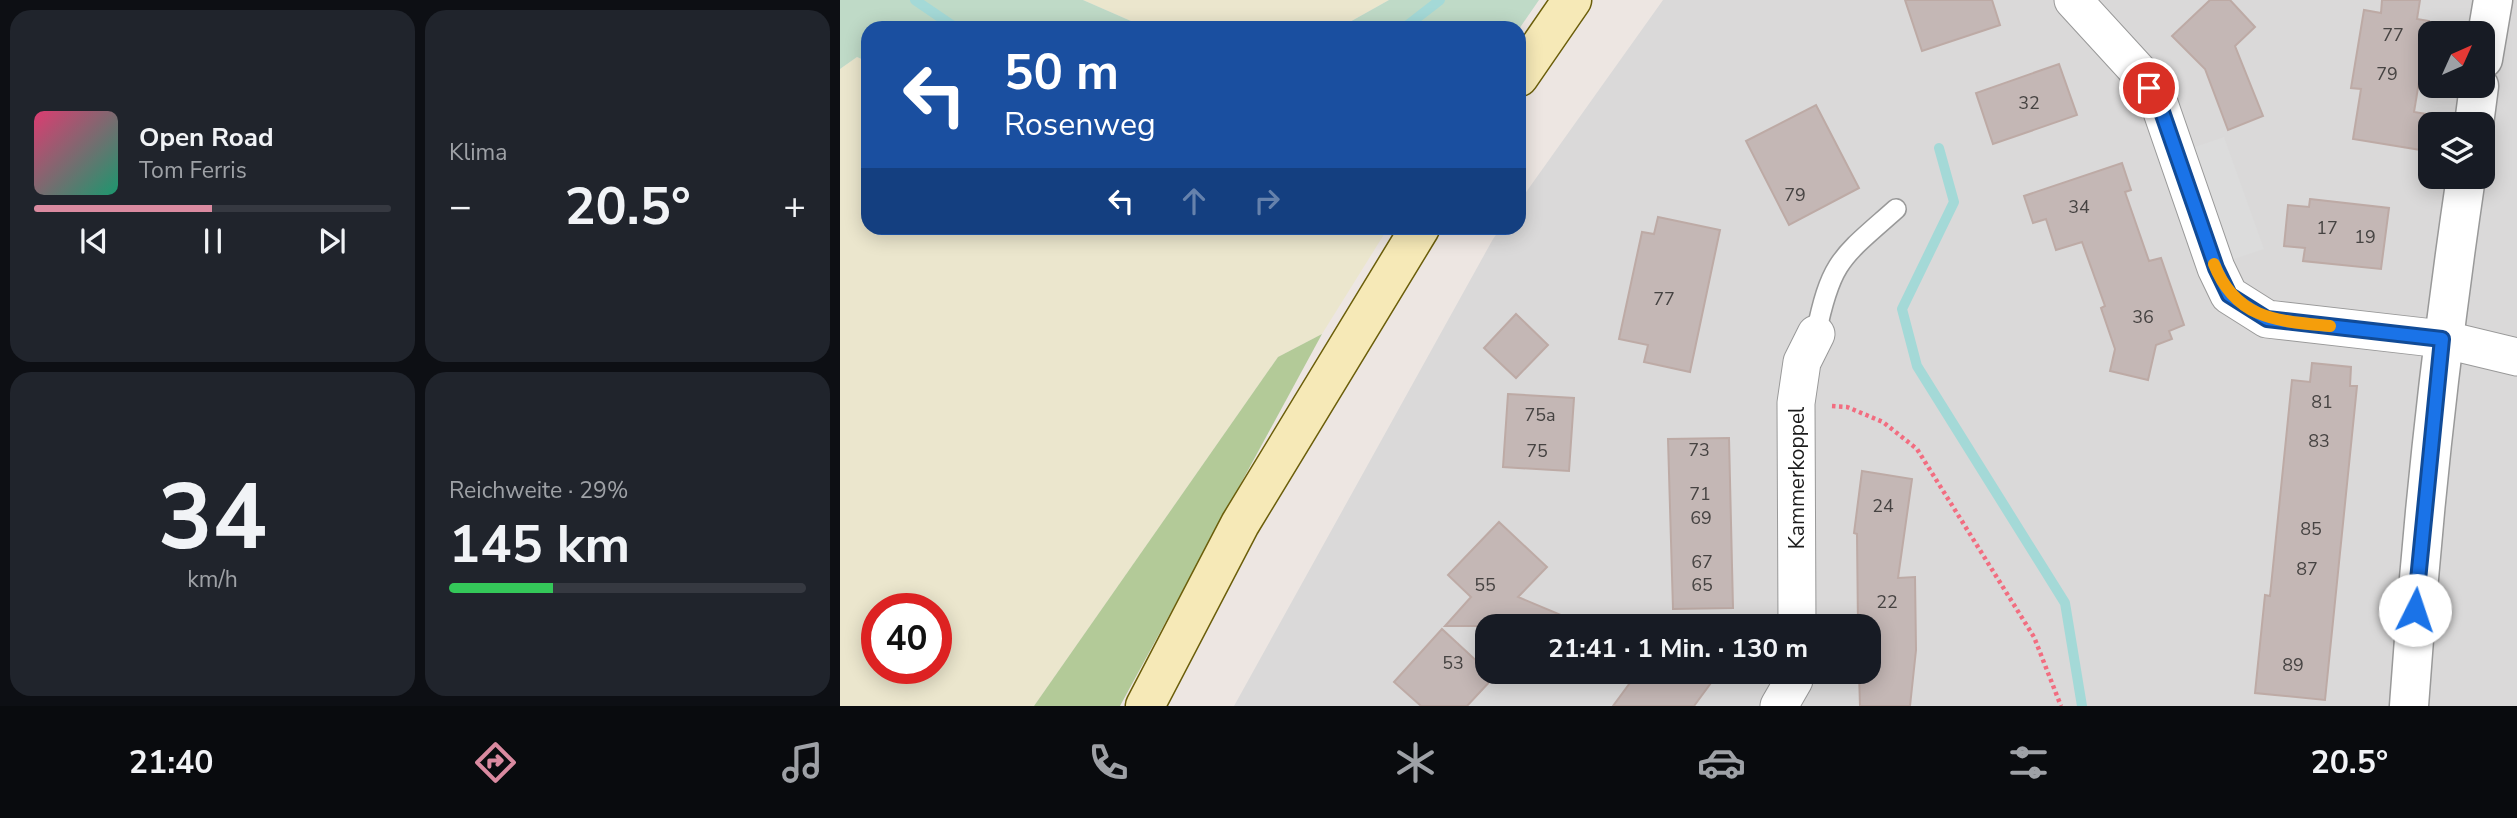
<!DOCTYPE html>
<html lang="de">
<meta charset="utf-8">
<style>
:root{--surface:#171b24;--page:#20242c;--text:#f1f3f6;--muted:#9ea1a6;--line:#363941;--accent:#da8aa0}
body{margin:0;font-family:"Nunito Sans",sans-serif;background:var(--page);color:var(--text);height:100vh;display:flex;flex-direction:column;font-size:26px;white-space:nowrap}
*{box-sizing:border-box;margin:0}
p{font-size:23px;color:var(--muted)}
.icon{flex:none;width:38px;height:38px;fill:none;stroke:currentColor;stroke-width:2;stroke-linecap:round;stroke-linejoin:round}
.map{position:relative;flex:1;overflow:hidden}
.panel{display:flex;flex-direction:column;gap:10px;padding:10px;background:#0d0f14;width:840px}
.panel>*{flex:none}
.top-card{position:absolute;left:21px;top:21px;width:665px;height:214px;border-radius:21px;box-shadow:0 4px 18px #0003;background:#1a4fa0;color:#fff;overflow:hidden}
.needle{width:46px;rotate:45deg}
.fabs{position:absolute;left:1578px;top:21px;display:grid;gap:14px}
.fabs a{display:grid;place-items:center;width:77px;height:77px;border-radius:14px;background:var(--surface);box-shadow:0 4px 18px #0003;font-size:35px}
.speed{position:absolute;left:21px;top:593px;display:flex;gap:14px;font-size:35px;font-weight:700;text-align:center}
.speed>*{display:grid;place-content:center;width:91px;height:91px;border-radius:50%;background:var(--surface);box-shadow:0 4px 18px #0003;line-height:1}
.speed .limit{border:10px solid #d22;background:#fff;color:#111}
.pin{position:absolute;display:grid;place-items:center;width:60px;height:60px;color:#fff;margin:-30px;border:4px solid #fff;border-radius:50%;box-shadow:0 2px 7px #0007}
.me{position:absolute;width:77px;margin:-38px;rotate:4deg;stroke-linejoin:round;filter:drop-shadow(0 0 5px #0008)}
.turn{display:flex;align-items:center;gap:24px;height:147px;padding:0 28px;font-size:32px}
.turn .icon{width:91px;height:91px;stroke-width:2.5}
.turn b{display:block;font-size:49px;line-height:60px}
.lanes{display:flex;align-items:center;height:66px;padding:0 28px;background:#0003;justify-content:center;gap:35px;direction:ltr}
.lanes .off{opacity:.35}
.big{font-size:52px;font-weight:700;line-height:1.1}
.panel .tile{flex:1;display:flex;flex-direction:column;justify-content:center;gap:10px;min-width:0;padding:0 24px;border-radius:21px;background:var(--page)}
.panel .dial{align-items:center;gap:0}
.dial b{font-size:91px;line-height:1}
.song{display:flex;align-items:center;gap:21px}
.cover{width:84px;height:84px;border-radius:10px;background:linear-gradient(135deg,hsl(340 70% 55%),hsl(160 70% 35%))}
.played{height:7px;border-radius:4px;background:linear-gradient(90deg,var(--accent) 50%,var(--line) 50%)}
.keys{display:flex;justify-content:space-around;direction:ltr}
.heat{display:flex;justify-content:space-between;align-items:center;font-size:38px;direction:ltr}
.charge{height:10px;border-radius:5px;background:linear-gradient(90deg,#34c759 29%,var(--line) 0)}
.panel .tiles{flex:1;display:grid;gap:10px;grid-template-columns:repeat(2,1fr)}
.trip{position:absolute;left:635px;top:614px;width:406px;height:70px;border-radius:21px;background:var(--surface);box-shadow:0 4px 18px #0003;font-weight:700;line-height:70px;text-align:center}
.dock{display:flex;height:112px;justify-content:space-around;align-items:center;background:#090b0e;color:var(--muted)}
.dock .icon{width:49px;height:49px}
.dock .selected{color:var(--accent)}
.dock b{font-size:32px;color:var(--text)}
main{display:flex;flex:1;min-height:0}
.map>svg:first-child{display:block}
.residential{fill:#dad9d9;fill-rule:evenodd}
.farmland{fill:#ebe6cd;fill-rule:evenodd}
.forest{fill:#b3ca98}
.wetland{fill:#bfdac7}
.parking{fill:#dcdcdc}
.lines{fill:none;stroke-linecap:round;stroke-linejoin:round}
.stream{stroke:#a4d9d7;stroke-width:10}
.building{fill:#c4b7b5;stroke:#bdaaa5;stroke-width:2}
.service-casing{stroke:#999;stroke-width:22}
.minor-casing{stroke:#999;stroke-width:39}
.tertiary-casing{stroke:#999;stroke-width:41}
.secondary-casing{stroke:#6b5e0a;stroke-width:41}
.path{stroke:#f26d80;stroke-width:4.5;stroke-dasharray:3.5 3.5;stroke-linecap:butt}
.service{stroke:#fff;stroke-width:19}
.minor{stroke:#fff;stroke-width:37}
.tertiary{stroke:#fff;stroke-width:38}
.secondary{stroke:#f6e9b7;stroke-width:38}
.route-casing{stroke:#114b97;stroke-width:18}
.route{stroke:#1a73e8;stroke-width:12}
.slow{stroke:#f59e0b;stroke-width:12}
.labels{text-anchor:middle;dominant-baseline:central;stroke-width:5;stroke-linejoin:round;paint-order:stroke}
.number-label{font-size:18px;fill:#464342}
.street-label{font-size:21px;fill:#1c1c1c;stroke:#fff}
</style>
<main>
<section class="panel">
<div class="tiles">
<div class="tile">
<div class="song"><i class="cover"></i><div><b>Open Road</b><p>Tom Ferris</p></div></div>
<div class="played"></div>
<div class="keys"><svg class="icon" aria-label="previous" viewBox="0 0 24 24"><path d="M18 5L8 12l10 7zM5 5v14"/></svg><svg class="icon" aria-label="pause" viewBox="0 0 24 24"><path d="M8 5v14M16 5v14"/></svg><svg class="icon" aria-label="next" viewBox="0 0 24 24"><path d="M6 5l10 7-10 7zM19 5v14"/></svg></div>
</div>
<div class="tile"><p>Klima</p>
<div class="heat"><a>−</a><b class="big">20.5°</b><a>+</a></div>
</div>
<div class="tile dial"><b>34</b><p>km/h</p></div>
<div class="tile"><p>Reichweite · 29%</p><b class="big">145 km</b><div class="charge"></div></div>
</div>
</section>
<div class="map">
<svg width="1677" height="706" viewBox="0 0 1677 706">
<rect width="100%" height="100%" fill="#ede6e2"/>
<!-- residential -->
<path class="residential" d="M 823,0 L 1677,0 L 1677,706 L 394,706 L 653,239 L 661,228 L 679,228 L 679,202 ZM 1591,33 L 1643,33 L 1643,86 L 1591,86 ZM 1591,124 L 1643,124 L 1643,177 L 1591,177 ZM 648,626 L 1029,626 L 1029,672 L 648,672 Z"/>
<!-- farmland -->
<path class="farmland" d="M 243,0 L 549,0 L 499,28 L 307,28 Z
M 17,57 L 28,62 L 28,228 L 548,228 L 482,334 L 438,357 L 194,706 L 0,706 L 0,69 ZM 37,609 L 96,609 L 96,668 L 37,668 Z"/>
<!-- forest -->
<path class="forest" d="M 482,334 L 280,706 L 194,706 L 438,357 Z"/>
<!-- wetland -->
<path class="wetland" d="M 0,0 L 243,0 L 307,28 L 28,28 L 28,62 L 17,57 L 0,69 Z
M 549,0 L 699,0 L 679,29 L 499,28 Z"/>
<!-- parking -->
<path class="parking" d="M 1384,137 L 1424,249 L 1391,260 L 1352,148 Z"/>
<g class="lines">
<!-- stream -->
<path class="stream" d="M 75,0 L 116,28
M 564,28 L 600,0
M 1099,148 L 1114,202 L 1062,309 L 1077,366 L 1225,603 L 1242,706"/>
</g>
<!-- building -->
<path class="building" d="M 1065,0 L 1152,0 L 1160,25 L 1082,51 Z
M 1370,0 L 1390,0 L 1415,27 L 1395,46 L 1423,116 L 1388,130 L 1365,69 L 1332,36 Z
M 1542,0 L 1580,0 L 1577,19 L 1589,21 L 1574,112 L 1587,114 L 1581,150 L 1513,139 L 1521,89 L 1511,88 L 1524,10 L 1541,13 Z
M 1219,64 L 1237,115 L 1153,144 L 1136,93 Z
M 976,105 L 1019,188 L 949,225 L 906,141 Z
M 1282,163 L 1291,190 L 1285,192 L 1309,261 L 1321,258 L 1344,325 L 1329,331 L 1332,339 L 1316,345 L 1308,380 L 1270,371 L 1275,349 L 1261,308 L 1265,306 L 1242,242 L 1216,250 L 1206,219 L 1193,223 L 1184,196 Z
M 1470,199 L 1549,208 L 1541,269 L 1463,261 L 1465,248 L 1444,246 L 1448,205 L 1469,207 Z
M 818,217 L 880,230 L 850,372 L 804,362 L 808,345 L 779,339 L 802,232 L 814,234 Z
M 676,314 L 708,345 L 676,378 L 644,348 Z
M 1472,363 L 1511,367 L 1510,386 L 1517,386 L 1485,700 L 1415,693 L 1425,595 L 1430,596 L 1452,380 L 1470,382 Z
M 668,394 L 734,398 L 729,471 L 663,467 Z
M 889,438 L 893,608 L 833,609 L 828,439 Z
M 1022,471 L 1072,479 L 1058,578 L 1075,577 L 1076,650 L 1070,706 L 1020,706 L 1019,672 L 1029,672 L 1029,626 L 1018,626 L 1017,534 L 1014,533 Z
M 659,522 L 707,567 L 678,597 L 747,626 L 605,626 L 631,597 L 608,575 Z
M 602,629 L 654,677 L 627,706 L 581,706 L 554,682 Z
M 798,672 L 879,672 L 854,706 L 773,706 Z"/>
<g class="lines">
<!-- service casing -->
<g class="service-casing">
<path id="service" d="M 976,334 C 991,260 1002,257 1056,209"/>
</g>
<!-- minor casing -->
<g class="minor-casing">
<path id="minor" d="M 1233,0 L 1298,71 L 1320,106 L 1376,268 L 1389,295 L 1427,319 L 1602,339 L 1677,357
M 957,626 L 956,403 L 962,362 L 976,334
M 939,706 L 954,680 L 955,672"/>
</g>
<!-- tertiary casing -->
<g class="tertiary-casing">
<path id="tertiary" d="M 1643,59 L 1653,0
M 1634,124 L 1639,86
M 1569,706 C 1581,528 1600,353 1626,177"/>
</g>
<!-- secondary casing -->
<g class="secondary-casing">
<path id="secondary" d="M 679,77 L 732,0
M 305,706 L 400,524 L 580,228"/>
</g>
<!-- path -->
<path class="path" d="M 992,406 L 1007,407 L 1043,422 L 1077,449 L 1194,637 L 1221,706"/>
<!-- service -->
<use href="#service" class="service"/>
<!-- minor -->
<use href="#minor" class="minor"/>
<!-- tertiary -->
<use href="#tertiary" class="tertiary"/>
<!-- secondary -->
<use href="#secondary" class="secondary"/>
</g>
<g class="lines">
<!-- route casing -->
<g class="route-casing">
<path id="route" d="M 1309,88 L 1320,106 L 1376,268 L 1389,295 L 1427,319 L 1602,339 L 1575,610"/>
</g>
<!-- route -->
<use href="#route" class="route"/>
<!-- slow -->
<path class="slow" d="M 1374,264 C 1396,320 1438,321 1490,326"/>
</g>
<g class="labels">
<!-- number labels -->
<g class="number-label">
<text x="1553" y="35">77</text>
<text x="1547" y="74">79</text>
<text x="1189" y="103">32</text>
<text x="955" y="195">79</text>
<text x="1239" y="207">34</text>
<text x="1487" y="228">17</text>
<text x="1525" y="237">19</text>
<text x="824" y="299">77</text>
<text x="1303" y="317">36</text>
<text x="1482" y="402">81</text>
<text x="700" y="415">75a</text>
<text x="1479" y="441">83</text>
<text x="859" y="450">73</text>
<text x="697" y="451">75</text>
<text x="860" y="494">71</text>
<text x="1043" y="506">24</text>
<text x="861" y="518">69</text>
<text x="1471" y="529">85</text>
<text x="862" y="562">67</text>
<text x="1467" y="569">87</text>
<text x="645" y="585">55</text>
<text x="862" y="585">65</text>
<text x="1047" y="602">22</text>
<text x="613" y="663">53</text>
<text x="1453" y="665">89</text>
</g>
<!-- street labels -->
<g class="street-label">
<text transform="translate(957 478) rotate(-90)">Kammerkoppel</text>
</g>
</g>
</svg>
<div class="fabs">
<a><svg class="needle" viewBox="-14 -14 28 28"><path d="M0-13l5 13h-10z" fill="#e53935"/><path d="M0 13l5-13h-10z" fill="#9ea1a6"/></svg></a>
<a><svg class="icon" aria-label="layers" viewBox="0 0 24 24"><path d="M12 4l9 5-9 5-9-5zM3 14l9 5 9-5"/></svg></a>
</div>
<div class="speed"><div class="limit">40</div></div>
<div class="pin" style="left:1309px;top:88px;background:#d93025"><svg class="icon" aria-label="arrive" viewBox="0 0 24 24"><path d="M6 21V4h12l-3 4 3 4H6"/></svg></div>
<svg class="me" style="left:1575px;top:610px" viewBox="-20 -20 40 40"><circle r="19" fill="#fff"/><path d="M0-13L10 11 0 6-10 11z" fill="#1a73e8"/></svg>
<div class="trip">21:41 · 1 Min. · 130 m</div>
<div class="top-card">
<div class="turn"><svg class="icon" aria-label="left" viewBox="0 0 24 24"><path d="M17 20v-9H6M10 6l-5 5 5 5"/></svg><div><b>50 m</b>Rosenweg</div></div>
<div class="lanes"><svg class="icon" aria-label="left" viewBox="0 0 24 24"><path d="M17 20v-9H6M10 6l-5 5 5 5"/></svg><svg class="icon off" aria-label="ahead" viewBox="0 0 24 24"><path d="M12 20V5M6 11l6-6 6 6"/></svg><svg class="icon off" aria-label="right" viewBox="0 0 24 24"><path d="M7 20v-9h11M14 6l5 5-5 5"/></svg></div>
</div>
</div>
</main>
<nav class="dock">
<b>21:40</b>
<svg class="icon selected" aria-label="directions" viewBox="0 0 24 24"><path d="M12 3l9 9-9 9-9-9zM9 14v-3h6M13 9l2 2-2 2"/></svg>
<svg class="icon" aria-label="music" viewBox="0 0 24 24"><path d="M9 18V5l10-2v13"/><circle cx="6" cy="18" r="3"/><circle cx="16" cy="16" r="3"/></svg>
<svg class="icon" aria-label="phone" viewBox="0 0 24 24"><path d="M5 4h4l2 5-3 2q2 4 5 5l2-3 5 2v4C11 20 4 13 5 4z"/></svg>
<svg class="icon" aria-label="climate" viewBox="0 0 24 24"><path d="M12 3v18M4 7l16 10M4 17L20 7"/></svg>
<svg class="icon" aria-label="car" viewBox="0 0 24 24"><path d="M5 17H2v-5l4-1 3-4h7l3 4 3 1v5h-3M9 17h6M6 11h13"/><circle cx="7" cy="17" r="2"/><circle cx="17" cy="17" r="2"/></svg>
<svg class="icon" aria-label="filters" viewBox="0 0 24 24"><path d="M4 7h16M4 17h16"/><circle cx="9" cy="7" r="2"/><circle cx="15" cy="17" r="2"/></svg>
<b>20.5°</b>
</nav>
